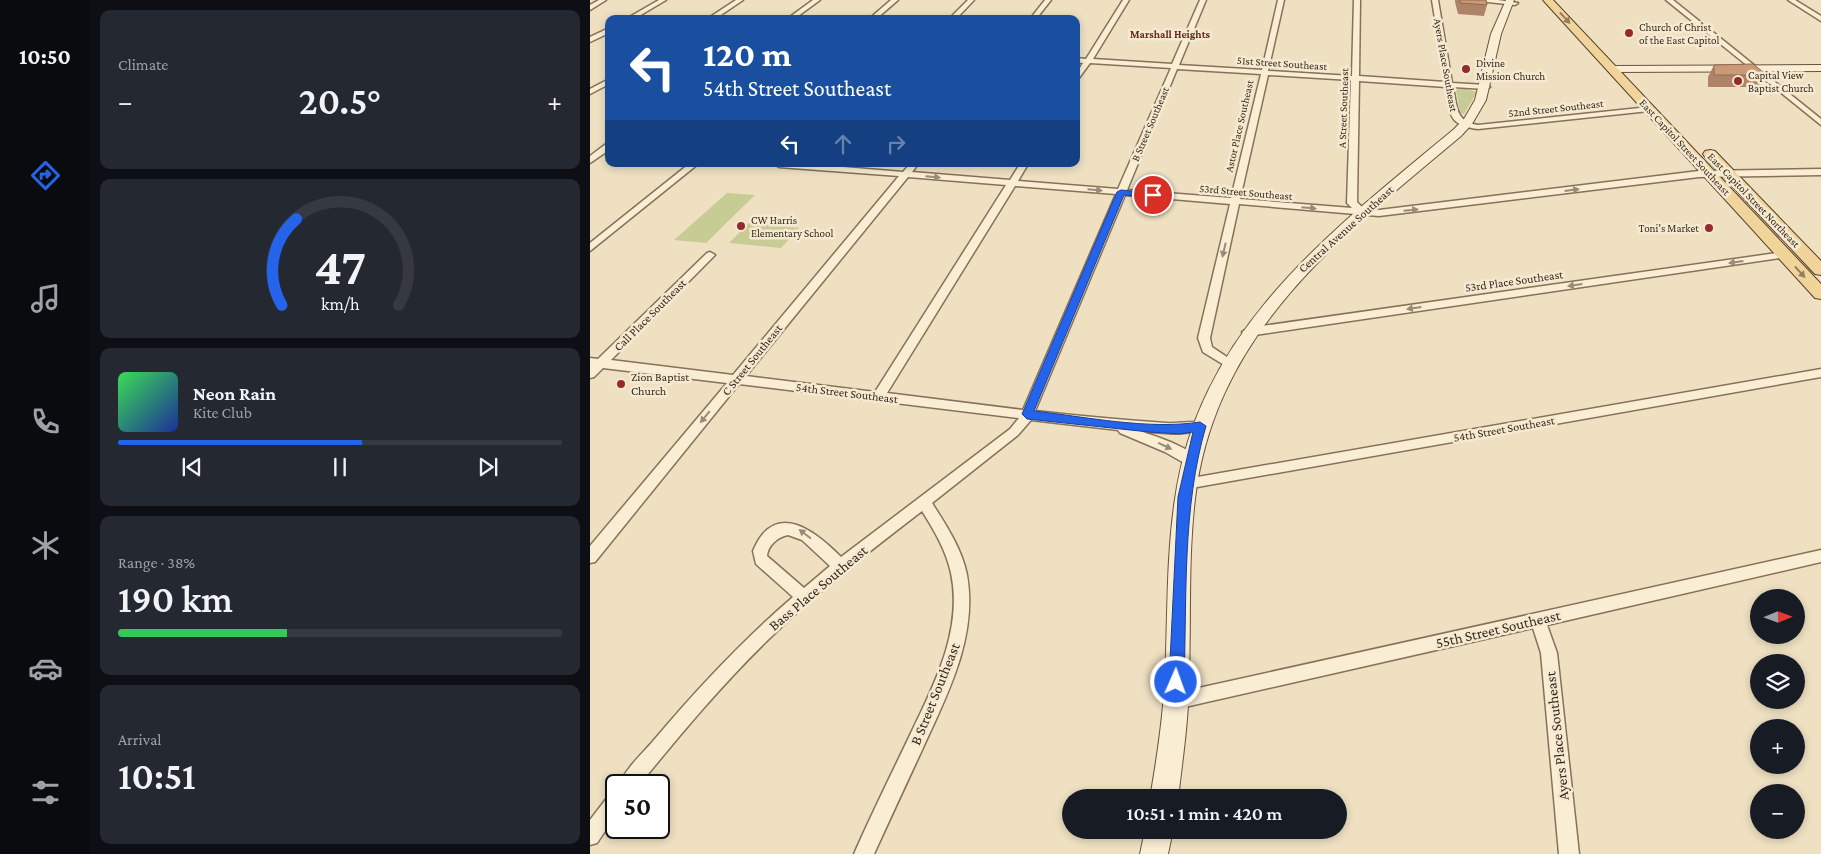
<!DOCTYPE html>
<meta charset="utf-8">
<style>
:root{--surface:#171b24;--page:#242831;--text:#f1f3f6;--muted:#9ea1a6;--line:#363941;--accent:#2563eb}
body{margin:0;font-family:"Crimson Pro",serif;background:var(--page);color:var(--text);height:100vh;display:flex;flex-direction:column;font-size:19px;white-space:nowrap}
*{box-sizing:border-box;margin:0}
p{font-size:16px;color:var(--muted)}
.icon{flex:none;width:28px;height:28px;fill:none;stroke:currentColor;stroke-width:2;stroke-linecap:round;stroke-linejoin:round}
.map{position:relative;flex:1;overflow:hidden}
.sheet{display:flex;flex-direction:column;gap:10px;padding:10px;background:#0d0f14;width:500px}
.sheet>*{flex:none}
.banner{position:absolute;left:15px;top:15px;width:475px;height:152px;border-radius:10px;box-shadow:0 2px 8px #0003;background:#1a4fa0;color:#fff;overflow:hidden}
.needle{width:32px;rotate:89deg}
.tools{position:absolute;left:1160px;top:589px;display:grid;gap:10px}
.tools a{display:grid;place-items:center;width:55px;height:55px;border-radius:50%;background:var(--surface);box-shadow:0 2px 8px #0003;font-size:25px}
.speed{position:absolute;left:15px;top:774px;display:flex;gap:10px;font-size:25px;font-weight:700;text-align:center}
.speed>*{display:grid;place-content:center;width:65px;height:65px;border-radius:50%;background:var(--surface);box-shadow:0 2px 8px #0003;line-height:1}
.speed .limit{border:2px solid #111;border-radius:8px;background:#fff;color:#111}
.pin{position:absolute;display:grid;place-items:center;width:42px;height:42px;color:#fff;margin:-21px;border:2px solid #fff;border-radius:50%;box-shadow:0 1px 5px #0007}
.me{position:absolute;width:55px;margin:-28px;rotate:2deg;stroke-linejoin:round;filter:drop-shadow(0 0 4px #0008)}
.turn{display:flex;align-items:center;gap:18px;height:105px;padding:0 15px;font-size:22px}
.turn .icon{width:65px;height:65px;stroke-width:2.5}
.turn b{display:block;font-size:35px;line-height:42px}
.lanes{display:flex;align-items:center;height:48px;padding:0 15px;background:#0003;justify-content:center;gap:25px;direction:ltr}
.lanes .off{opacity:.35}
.big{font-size:38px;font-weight:600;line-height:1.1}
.sheet .card{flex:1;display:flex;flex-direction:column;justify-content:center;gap:8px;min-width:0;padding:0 18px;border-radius:10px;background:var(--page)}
.sheet .dial{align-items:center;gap:0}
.dial svg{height:130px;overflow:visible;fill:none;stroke:var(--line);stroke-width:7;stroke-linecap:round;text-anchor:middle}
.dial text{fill:var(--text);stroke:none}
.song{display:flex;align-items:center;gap:15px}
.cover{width:60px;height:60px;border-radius:8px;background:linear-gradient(135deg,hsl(130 70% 55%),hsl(230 70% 35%))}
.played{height:5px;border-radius:2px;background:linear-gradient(90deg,var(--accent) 55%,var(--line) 55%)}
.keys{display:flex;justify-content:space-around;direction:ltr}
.heat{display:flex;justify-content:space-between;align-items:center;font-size:28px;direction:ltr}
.charge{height:8px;border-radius:4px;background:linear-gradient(90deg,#34c759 38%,var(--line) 0)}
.trip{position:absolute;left:472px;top:789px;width:285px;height:50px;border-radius:25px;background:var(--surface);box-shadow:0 2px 8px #0003;font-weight:600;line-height:50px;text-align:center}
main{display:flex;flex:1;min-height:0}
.dock{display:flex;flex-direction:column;width:90px;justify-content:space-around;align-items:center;background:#090b0e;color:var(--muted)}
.dock .icon{width:35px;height:35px}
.dock .active{color:var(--accent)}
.dock b{font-size:22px;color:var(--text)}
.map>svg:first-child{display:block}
.green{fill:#c7cc95}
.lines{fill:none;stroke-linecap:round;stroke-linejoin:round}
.street-casing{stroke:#877159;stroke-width:3}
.secondary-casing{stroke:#69523c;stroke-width:2}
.primary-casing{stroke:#553f2d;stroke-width:2}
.street{fill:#f9edd4;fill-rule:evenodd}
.secondary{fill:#f9edd4;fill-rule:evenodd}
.primary{fill:#f1d499;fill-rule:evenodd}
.wall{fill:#af8466}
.building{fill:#c97;stroke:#8f6b53}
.oneway{fill:#947e5b}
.oneway2{fill:#988b78}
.route{fill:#2563eb;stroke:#184099}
.poi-dot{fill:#96292c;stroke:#f5ead1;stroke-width:2}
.labels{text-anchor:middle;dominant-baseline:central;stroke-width:5;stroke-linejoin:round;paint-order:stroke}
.far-poi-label{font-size:11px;fill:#37291d;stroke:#f5ead1;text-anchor:start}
.far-neighbourhood-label{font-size:11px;font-weight:bold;fill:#642a1d;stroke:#f5ead1}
.far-street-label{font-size:11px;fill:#37291d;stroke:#f5ead1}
.street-label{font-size:12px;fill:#37291d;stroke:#f5ead1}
.poi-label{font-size:12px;fill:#37291d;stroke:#f5ead1;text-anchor:start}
.near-street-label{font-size:15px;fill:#37291d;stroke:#f5ead1}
</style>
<main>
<nav class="dock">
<b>10:50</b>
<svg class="icon active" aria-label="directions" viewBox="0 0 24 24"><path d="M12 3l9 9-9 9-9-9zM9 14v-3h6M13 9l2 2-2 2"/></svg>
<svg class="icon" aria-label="music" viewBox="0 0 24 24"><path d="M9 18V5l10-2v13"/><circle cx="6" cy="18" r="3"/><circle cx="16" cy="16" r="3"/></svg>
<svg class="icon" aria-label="phone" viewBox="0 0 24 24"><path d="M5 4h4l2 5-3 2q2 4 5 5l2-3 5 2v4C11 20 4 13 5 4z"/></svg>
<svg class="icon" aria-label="climate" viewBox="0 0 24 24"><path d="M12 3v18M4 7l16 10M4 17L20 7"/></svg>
<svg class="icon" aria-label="car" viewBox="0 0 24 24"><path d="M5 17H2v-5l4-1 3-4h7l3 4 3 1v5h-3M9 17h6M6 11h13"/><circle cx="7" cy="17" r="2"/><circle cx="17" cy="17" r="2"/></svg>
<svg class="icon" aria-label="filters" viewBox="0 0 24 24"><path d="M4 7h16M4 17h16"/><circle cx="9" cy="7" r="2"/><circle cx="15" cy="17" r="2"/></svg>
</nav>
<section class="sheet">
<div class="card"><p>Climate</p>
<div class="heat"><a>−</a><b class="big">20.5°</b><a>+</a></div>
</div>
<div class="card dial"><svg viewBox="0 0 100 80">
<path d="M14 69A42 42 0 1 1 86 69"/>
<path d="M14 69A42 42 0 0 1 23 16" stroke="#2563eb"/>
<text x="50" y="56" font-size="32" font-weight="700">47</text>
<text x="50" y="72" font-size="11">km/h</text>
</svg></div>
<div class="card">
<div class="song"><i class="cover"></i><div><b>Neon Rain</b><p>Kite Club</p></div></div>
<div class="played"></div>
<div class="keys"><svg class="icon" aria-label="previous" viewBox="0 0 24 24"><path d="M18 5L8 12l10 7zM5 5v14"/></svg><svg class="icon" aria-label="pause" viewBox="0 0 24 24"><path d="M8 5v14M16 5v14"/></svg><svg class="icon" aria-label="next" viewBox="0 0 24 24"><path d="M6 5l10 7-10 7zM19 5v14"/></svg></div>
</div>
<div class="card"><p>Range · 38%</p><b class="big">190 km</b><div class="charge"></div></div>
<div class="card"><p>Arrival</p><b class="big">10:51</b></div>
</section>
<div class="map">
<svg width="1231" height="854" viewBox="0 0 1231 854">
<rect width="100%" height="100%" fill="#eee0c1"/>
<!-- green -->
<path class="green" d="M 872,88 L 887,92 L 874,114 L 870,113 L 866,90 Z
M 137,193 L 165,195 L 116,243 L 84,240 Z
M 159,223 L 209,228 L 191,248 L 139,243 Z"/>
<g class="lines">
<!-- street casing -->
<g class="street-casing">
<path id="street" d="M 9,0 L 16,0 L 0,10 L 0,5 Z
M 69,0 L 76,0 L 44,19 L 36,19 Z
M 146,0 L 153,0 L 125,19 L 117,19 Z
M 223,0 L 230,0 L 204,19 L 197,19 Z
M 301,0 L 308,0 L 286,19 L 279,19 Z
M 378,0 L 384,0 L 366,19 L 359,19 Z
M 455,0 L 461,0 L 446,19 L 440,19 Z
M 533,0 L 539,0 L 503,59 L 582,64 L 610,0 L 616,0 L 589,65 L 672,70 L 688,0 L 694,0 L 678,71 L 762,76 L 764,0 L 770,0 L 769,76 L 855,82 L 842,0 L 848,0 L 862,83 L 896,85 L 900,87 L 896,89 L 863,87 C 867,107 865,121 888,125 L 1059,107 L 1063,109 L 1059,111 L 888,129 C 857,125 860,113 856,87 L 769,81 L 767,202 L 774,209 L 789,210 L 1109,171 L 1231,169 L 1231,175 L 1109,177 L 789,216 L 649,204 L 620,338 L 622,347 L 643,361 L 645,364 L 643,367 L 639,368 L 613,352 L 608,338 L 640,204 L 535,195 L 445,411 C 489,416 532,420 576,423 C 587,424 605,420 614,423 L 616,426 L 614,429 C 593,436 572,433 550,431 C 564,436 601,447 608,460 L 606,464 L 596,464 L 575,452 L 530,433 L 528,430 L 441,420 L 428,435 L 342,503 C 356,525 372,549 377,575 C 388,637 357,695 332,750 C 316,784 300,819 284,854 L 264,854 C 282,813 302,773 321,733 C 345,683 373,629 361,573 C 356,550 344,530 332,511 C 280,551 228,591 181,637 C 133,683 91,734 49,785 L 29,785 C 36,768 52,754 64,740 C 107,689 153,640 203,597 L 166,564 L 163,551 C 185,498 226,532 251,557 L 420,429 L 429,418 L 149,384 L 5,562 L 0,563 L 0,546 L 137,383 L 13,368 L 4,377 L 0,378 L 0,358 L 8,359 L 117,253 L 120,252 L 125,255 L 123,257 L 21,360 L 143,375 L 309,176 L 189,167 L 185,164 L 217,164 L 313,172 L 320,164 L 328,164 L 322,172 L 420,180 L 430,164 L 438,164 L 428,181 L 528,189 L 581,68 L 500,63 L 486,82 L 486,74 L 493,63 L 486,62 L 486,58 L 496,59 ZM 587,69 L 671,74 L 641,198 L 537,190 ZM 678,75 L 761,80 L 757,203 L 762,208 L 650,199 ZM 318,177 L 416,185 L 285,392 L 156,376 ZM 425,186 L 526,194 L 433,410 L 297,393 ZM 198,535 L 212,540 L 240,566 L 214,588 L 177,556 C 178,545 188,537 198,535 Z
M 880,0 L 908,0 L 928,3 L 925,5 Z
M 1076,0 L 1083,0 L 1231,119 L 1231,125 Z
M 1198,0 L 1205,0 L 1231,16 L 1231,21 Z
M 19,28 L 19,33 L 0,42 L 0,37 Z
M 19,79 L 19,84 L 0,94 L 0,89 Z
M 16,144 L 19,144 L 19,150 L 0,163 L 0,156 Z
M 99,164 L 108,164 L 0,251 L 0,243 Z
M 1194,252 L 1199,255 L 1197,257 L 658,336 L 652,332 L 658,328 Z
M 1231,369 L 1231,377 L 596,489 L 591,488 L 589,484 L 591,480 L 596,479 Z
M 1231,550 L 1231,562 L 957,625 L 967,653 L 989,854 L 969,854 L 951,653 L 943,628 L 586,709 L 580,707 L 578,701 L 580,695 L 586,693 Z
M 26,791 L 26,815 L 7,843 L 0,845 L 0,820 L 20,794 Z"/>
</g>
<!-- secondary casing -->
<g class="secondary-casing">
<path id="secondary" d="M 916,0 L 924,0 L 911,34 L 896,100 L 882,124 L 871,136 C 751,237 625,331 605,499 C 598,558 601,617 599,675 C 599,716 593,757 588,798 L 560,798 C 567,758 573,718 575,678 C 578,618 576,558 585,499 C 609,330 740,232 863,130 L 874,119 L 885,100 L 901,34 Z
M 1231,65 L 1231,71 L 1022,72 L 1017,69 L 1022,66 Z
M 555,830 L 583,830 L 578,854 L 550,854 Z"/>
</g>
<!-- primary casing -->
<g class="primary-casing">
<path id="primary" d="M 953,0 L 963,0 L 1231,284 L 1231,299 L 1225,298 Z
M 1120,150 L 1125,151 L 1231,261 L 1231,275 L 1225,274 L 1115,157 L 1113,154 L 1115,151 Z"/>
</g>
<!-- street -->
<use href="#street" class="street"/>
<!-- secondary -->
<use href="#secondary" class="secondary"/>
<!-- primary -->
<use href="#primary" class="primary"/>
</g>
<!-- wall -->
<path class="wall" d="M 865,0 L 896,0 L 897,5 L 894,16 L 868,14 L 865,2 Z
M 1124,65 L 1177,75 L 1170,87 L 1118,87 L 1118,77 Z"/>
<!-- building -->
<path class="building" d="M 870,0 L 896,0 L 897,5 L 870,3 Z
M 1163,64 L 1177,75 L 1124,75 L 1124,65 Z"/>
<!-- one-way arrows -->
<defs><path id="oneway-solid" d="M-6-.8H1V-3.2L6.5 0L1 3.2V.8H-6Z" transform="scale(1.25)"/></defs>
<g class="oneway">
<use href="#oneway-solid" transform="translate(975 18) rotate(47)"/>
<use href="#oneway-solid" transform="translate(1210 272) rotate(47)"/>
</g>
<g class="oneway2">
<use href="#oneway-solid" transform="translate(343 177) rotate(5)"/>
<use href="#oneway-solid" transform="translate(505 190) rotate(5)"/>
<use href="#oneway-solid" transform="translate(982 190) rotate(-7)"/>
<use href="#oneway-solid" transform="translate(719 208) rotate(5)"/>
<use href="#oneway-solid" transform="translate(821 210) rotate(-5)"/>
<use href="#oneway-solid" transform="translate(634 250) rotate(103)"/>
<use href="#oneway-solid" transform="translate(1146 262) rotate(172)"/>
<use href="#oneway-solid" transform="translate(985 285) rotate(172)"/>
<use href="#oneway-solid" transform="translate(824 308) rotate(172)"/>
<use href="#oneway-solid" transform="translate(115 417) rotate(129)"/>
<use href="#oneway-solid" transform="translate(575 446) rotate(25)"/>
<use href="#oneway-solid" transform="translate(215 534) rotate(-143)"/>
</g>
<!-- route -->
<path class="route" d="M 531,190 L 563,193 L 567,195 L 563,197 L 534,195 L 444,411 C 497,417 558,430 610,422 L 616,426 C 592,508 597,597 594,682 L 592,687 L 586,689 L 581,687 L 579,682 L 588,497 L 603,432 L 590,434 L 559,432 L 437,419 L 432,414 L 527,192 Z"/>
<!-- markers -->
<g class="poi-dot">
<circle cx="1039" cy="33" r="5"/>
<circle cx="876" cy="69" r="5"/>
<circle cx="1148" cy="81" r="5"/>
<circle cx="151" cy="226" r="5"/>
<circle cx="1119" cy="228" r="5"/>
<circle cx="31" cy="384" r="5"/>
</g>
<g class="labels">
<!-- far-poi labels -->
<g class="far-poi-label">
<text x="1049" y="27">Church of Christ<tspan x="1049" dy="13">of the East Capitol</tspan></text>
<text x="886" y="63">Divine<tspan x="886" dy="13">Mission Church</tspan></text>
<text x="1158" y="75">Capital View<tspan x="1158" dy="13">Baptist Church</tspan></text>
<text x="161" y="220">CW Harris<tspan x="161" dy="13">Elementary School</tspan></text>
<text x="1109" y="228" text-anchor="end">Toni's Market</text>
</g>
<!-- far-neighbourhood labels -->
<g class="far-neighbourhood-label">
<text x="580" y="34">Marshall Heights</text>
</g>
<!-- far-street labels -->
<g class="far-street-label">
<text transform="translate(692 63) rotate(4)">51st Street Southeast</text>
<text transform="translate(856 65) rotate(80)">Ayers Place Southeast</text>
<text transform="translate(753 108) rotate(-88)">A Street Southeast</text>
<text transform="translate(966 108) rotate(-6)">52nd Street Southeast</text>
<text transform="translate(560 124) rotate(-67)">B Street Southeast</text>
<text transform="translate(649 126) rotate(-77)">Astor Place Southeast</text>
<text transform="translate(1095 147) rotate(47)">East Capitol Street Southeast</text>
<text transform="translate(656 192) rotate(5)">53rd Street Southeast</text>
<text transform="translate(1164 200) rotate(46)">East Capitol Street Northeast</text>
</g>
<!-- street labels -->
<g class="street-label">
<text transform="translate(756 229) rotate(-42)">Central Avenue Southeast</text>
<text transform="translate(924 281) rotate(-8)">53rd Place Southeast</text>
<text transform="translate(60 315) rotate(-45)">Call Place Southeast</text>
<text transform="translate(162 360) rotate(-51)">C Street Southeast</text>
<text transform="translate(257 393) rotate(7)">54th Street Southeast</text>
<text transform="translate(914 429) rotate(-10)">54th Street Southeast</text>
</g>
<!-- poi labels -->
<g class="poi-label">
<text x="41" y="377">Zion Baptist<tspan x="41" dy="14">Church</tspan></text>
</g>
<!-- near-street labels -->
<g class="near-street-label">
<text transform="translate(228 588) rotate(-40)">Bass Place Southeast</text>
<text transform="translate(908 629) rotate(-13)">55th Street Southeast</text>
<text transform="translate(345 694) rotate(-68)">B Street Southeast</text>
<text transform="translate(967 736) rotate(-96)">Ayers Place Southeast</text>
</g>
</g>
</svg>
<div class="tools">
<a><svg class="needle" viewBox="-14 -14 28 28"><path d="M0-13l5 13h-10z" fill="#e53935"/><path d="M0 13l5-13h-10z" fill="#9ea1a6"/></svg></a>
<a><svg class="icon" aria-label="layers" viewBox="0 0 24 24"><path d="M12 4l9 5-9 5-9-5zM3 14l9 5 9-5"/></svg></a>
<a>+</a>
<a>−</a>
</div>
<div class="speed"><div class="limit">50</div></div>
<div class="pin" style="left:563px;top:195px;background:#d93025"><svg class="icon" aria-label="arrive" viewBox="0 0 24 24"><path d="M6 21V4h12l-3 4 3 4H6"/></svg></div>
<svg class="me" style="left:586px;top:682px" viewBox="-20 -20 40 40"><circle r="17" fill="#2563eb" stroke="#fff" stroke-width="3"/><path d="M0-11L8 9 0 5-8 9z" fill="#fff"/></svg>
<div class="trip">10:51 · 1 min · 420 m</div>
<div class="banner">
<div class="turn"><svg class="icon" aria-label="left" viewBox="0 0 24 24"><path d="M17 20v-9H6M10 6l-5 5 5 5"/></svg><div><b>120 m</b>54th Street Southeast</div></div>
<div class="lanes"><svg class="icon" aria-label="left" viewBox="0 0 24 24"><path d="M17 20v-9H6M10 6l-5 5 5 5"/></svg><svg class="icon off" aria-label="ahead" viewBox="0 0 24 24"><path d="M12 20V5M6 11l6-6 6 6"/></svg><svg class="icon off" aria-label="right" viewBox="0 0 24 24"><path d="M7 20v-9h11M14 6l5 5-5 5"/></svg></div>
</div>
</div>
</main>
